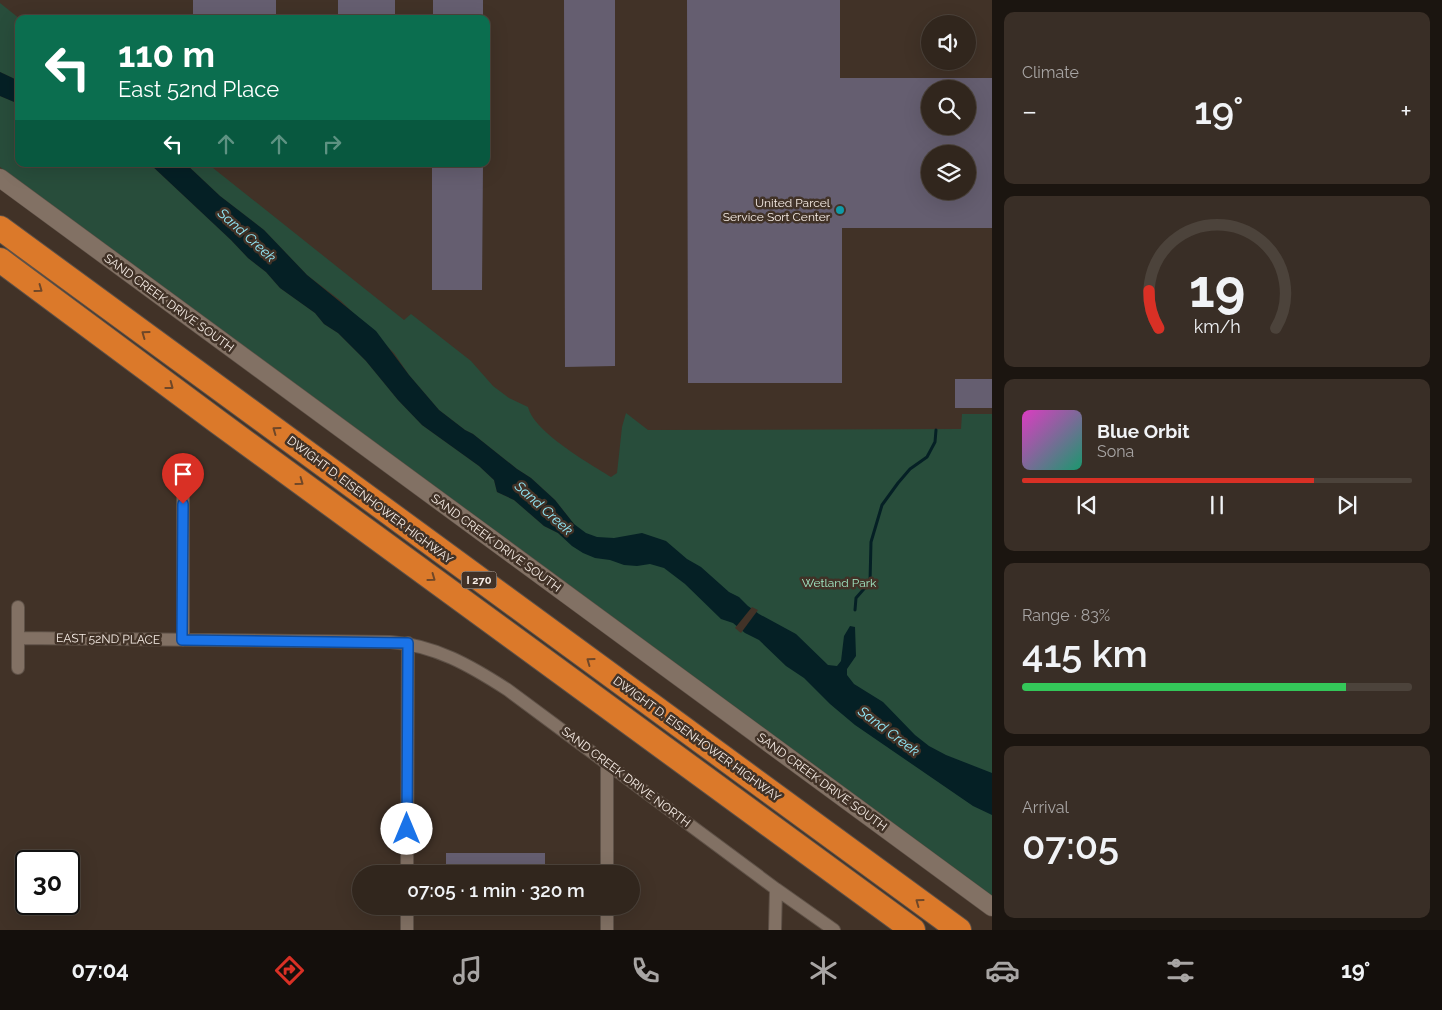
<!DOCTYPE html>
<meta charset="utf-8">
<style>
:root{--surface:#31261d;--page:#392e26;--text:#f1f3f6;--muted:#a8a5a4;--line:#4c433b;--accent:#d93025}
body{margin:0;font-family:Raleway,sans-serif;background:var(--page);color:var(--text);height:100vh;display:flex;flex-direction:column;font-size:19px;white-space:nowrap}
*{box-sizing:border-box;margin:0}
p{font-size:16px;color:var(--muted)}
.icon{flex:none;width:28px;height:28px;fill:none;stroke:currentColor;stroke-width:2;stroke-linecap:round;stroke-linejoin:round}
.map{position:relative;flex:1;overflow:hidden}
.side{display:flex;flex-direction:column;gap:12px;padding:12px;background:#1b1510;width:450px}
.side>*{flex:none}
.hud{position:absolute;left:15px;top:15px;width:475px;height:152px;border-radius:10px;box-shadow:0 5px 20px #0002,0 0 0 1px var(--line);background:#0b6e4f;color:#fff;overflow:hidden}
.controls{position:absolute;left:921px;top:15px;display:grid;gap:10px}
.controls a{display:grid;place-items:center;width:55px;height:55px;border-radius:50%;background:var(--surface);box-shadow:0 5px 20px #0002,0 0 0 1px var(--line);font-size:25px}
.speed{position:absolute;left:15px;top:850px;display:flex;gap:10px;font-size:25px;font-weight:700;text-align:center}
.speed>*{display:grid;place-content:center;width:65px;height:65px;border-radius:50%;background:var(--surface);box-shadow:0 5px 20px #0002,0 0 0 1px var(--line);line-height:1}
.speed .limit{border:2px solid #111;border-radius:8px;background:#fff;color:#111}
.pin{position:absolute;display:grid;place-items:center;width:42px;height:42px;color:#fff;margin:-51px -21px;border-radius:50% 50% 50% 0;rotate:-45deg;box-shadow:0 0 5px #0007}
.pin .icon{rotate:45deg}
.me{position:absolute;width:55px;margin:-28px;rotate:0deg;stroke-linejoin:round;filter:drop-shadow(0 0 4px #0008)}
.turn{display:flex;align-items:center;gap:18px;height:105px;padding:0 20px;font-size:22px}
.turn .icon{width:65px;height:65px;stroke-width:2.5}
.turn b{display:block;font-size:35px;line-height:42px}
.lanes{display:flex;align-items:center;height:48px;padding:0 20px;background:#0003;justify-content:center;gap:25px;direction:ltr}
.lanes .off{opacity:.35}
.big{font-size:38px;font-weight:600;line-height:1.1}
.side .card{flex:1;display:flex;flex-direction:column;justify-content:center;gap:8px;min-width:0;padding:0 18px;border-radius:10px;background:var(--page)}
.side .dial{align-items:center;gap:0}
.dial svg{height:130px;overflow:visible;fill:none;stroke:var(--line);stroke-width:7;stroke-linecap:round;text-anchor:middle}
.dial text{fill:var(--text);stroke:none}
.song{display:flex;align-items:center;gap:15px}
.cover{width:60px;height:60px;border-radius:8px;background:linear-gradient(135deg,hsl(310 70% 55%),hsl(160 70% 35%))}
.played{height:5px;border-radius:2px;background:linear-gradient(90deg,var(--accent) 75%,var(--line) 75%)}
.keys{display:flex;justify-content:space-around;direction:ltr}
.heat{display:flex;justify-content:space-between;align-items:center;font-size:28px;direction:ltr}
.charge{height:8px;border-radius:4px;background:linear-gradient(90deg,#34c759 83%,var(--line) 0)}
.trip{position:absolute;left:352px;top:865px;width:288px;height:50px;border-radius:25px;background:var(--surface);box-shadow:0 5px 20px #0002,0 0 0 1px var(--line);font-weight:600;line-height:50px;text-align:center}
.menu{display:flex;height:80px;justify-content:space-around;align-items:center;background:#140f0c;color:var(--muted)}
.menu .icon{width:35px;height:35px}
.menu .active{color:var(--accent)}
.menu b{font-size:22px;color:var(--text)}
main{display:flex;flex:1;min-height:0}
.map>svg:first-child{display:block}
.green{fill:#284d3b}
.water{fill:#052025}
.pier{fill:#413227}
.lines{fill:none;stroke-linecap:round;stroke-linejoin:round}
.stream{stroke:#052025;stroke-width:3}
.building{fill:#655e70;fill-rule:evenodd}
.minor-casing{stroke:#5e5147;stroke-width:14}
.secondary-casing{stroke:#5e5147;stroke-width:19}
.motorway-casing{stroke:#5e5147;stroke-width:26}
.minor{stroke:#827164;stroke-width:12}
.secondary{stroke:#827164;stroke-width:18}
.motorway{stroke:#db792a;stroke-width:24}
.oneway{stroke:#6f4728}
.route-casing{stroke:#114b97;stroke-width:12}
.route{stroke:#1a73e8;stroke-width:9}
.culture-dot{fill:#0f9aa8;stroke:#413227;stroke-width:2}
.labels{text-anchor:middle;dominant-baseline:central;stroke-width:5;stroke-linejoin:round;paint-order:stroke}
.shield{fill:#413227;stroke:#c0b5ad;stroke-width:1}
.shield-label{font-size:11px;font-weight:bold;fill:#f7ede6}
.poi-label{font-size:12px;fill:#f7ede6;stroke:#413227;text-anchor:end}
.street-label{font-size:12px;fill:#f7ede6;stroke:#413227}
.park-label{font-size:12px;fill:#a1e7c3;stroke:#413227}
.water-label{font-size:14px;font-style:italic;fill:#92e9f9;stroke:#413227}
</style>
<main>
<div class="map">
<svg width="992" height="930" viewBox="0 0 992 930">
<rect width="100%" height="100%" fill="#413227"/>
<!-- green -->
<path class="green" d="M 0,3 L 20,19 L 19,19 L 19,81 L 0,72 Z
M 0,96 L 19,104 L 19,164 L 150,164 L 231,240 L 248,258 L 266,272 L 280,288 L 315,313 L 324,324 L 338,333 L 366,361 L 398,400 L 422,425 L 479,466 L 494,480 L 497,492 L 514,500 L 544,526 L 558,533 L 567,541 L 574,524 L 555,500 L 531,478 L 517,469 L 473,434 L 465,430 L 439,410 L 409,375 L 394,353 L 341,301 L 307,275 L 264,230 L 220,196 L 186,164 L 208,164 L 404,320 L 411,314 L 471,361 L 493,386 L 509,398 L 528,407 C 534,432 590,464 611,477 L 617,473 L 622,427 L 626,413 L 648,430 L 961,429 L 962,414 L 992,414 L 992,896 L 0,167 Z"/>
<!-- water -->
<path class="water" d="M 0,72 L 19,81 L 19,104 L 0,96 Z
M 150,164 L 186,164 L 220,196 L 264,230 L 307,275 L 376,331 L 409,375 L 439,410 L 465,430 L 473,434 L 517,469 L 531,478 L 555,500 L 574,524 L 586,533 L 597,537 L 614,538 L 642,533 L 666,541 L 687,559 L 701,567 L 729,592 L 739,597 L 748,606 L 759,614 L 796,634 L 828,665 L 837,666 L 841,661 L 844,636 L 850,626 L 855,627 L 856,656 L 847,669 L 847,675 L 854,684 L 883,702 L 915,735 L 929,746 L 946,755 L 992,773 L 992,815 L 973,806 L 855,725 L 830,704 L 804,678 L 786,666 L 759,640 L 745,633 L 733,623 L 721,619 L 685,584 L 664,568 L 650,564 L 637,566 L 624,565 L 610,560 L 595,558 L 583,553 L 572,546 L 558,533 L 544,526 L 514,500 L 497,492 L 494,480 L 479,466 L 422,425 L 398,400 L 366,361 L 338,333 L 324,324 L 315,313 L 280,288 L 266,272 L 248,258 L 231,240 Z"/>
<!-- pier -->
<path class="pier" d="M 752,607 L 758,610 L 741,633 L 735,628 Z"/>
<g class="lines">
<!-- stream -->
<path class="stream" d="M 855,610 L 856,598 L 870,582 L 871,542 L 882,505 L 898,483 L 910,469 L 927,457 L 935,442 L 936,430"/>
</g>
<!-- building -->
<path class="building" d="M 193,0 L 276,0 L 276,19 L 193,19 Z
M 338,0 L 395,0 L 395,19 L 338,19 Z
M 433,0 L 483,0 L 483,19 L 433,19 Z
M 564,0 L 615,0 L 615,366 L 565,367 Z
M 687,0 L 840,0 L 840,78 L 992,78 L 992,228 L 842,228 L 842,383 L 688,383 ZM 930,89 L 968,89 L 968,126 L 930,126 ZM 930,154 L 968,154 L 968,191 L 930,191 Z
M 432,164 L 483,164 L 482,290 L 432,290 Z
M 955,379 L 992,379 L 992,408 L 955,408 Z
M 446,853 L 545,853 L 545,874 L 446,874 Z"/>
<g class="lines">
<!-- minor casing -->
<g class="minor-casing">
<path id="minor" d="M 18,607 L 18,668
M 18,638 L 390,642 C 435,645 471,666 508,690 L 776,889 L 834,930
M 183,640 L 183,485
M 407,874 L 408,643
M 607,874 L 607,764
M 407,930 L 407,906
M 607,930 L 607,906
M 775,930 L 776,889"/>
</g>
<!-- secondary casing -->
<g class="secondary-casing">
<path id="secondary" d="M 0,178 L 992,907"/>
</g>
<!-- motorway casing -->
<g class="motorway-casing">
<path id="motorway" d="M 0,228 L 959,930
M 0,260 L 218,422 L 913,930"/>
</g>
<!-- minor -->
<use href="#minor" class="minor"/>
<!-- secondary -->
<use href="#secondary" class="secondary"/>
<!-- motorway -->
<use href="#motorway" class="motorway"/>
</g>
<!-- one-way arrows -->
<defs><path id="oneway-chevron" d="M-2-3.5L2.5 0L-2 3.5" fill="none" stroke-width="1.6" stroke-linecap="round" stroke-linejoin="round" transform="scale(1.25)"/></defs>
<g class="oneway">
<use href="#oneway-chevron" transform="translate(39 289) rotate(36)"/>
<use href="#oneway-chevron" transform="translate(145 334) rotate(-144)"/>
<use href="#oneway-chevron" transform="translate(170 386) rotate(37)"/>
<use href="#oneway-chevron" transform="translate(276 430) rotate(-144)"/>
<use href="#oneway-chevron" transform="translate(300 482) rotate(36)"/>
<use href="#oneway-chevron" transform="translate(432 578) rotate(36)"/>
<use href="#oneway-chevron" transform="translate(590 661) rotate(-144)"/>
<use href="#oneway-chevron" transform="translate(919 902) rotate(-144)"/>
</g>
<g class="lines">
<!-- route casing -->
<g class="route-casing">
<path id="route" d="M 183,504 L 182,640 L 408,643 L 407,829"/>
</g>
<!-- route -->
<use href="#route" class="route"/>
</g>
<!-- markers -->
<circle class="culture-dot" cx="840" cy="210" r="5"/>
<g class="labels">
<!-- shield labels -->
<rect class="shield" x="461.5" y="571.5" width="35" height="17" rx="4"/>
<g class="shield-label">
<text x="479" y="580">I 270</text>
</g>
<!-- poi labels -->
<g class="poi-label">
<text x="830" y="203">United Parcel<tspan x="830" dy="14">Service Sort Center</tspan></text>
</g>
<!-- street labels -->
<g class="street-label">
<text transform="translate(169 303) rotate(36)">SAND CREEK DRIVE SOUTH</text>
<text transform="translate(370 500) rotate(37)">DWIGHT D. EISENHOWER HIGHWAY</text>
<text transform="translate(496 543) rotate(36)">SAND CREEK DRIVE SOUTH</text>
<text transform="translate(108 639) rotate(1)">EAST 52ND PLACE</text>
<text transform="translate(697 739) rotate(36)">DWIGHT D. EISENHOWER HIGHWAY</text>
<text transform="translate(626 777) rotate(37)">SAND CREEK DRIVE NORTH</text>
<text transform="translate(822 782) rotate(36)">SAND CREEK DRIVE SOUTH</text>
</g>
<!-- park labels -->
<g class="park-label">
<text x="839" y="583">Wetland Park</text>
</g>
<!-- water labels -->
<g class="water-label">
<text transform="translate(247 235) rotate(42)">Sand Creek</text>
<text transform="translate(544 508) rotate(42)">Sand Creek</text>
<text transform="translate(889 731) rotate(37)">Sand Creek</text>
</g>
</g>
</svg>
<div class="controls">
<a><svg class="icon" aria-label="sound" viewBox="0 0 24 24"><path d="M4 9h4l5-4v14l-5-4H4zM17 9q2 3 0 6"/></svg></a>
<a><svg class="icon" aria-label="search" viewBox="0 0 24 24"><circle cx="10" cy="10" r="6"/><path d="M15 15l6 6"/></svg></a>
<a><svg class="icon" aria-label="layers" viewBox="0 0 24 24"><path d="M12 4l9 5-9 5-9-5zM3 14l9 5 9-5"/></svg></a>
</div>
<div class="speed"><div class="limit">30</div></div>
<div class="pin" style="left:183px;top:504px;background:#d93025"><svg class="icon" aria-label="arrive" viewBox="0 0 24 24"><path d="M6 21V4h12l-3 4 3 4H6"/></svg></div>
<svg class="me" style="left:407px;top:829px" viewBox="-20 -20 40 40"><circle r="19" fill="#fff"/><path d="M0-13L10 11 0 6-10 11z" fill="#1a73e8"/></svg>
<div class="trip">07:05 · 1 min · 320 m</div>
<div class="hud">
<div class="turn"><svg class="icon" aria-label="left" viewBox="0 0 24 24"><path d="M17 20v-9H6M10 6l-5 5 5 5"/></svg><div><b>110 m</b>East 52nd Place</div></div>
<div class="lanes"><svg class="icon" aria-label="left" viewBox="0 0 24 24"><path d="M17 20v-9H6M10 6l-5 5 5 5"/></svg><svg class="icon off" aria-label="ahead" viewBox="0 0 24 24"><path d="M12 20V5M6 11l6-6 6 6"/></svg><svg class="icon off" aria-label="ahead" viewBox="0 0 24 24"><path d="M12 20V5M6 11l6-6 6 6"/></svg><svg class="icon off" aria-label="right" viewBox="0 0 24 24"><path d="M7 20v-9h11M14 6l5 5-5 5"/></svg></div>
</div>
</div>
<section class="side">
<div class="card"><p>Climate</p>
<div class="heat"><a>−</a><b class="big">19°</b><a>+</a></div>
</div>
<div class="card dial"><svg viewBox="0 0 100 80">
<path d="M14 69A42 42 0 1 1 86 69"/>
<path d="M14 69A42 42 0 0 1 8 46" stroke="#d93025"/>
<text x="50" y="56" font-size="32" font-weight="700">19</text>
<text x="50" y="72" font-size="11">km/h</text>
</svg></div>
<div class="card">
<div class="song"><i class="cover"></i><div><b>Blue Orbit</b><p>Sona</p></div></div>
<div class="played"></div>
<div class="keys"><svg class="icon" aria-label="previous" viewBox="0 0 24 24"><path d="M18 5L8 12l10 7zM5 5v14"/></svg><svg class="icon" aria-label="pause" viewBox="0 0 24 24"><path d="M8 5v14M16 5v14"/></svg><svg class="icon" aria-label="next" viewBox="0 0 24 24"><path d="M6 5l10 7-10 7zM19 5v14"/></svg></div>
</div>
<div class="card"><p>Range · 83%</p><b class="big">415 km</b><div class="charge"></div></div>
<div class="card"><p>Arrival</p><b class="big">07:05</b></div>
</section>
</main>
<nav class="menu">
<b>07:04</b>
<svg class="icon active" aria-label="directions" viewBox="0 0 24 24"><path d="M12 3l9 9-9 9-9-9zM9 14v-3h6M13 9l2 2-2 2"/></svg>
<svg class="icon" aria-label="music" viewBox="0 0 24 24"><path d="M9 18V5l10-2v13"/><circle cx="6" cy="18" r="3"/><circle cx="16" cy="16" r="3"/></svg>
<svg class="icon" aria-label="phone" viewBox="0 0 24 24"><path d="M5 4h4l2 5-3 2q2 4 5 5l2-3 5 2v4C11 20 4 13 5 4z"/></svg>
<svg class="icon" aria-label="climate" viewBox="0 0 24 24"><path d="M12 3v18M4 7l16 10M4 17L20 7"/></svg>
<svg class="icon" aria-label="car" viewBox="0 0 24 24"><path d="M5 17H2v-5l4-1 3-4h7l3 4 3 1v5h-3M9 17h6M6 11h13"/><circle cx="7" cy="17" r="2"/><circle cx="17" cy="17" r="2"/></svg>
<svg class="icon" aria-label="filters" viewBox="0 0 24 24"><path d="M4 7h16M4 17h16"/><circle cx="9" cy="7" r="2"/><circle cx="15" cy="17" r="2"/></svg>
<b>19°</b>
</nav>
